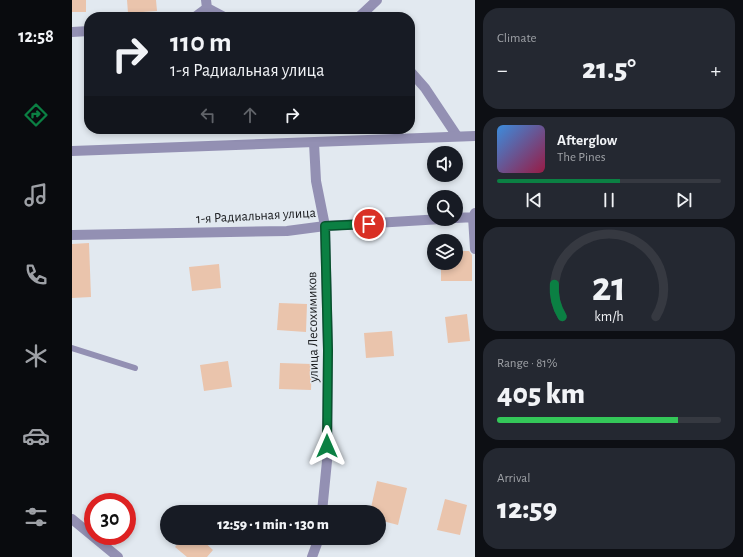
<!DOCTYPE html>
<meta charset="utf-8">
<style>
:root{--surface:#171b24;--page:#242831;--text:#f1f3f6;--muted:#9ea1a6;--line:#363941;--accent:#0b8043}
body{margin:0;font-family:"Alegreya Sans",sans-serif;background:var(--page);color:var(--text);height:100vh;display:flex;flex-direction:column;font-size:15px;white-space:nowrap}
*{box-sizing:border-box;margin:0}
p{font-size:13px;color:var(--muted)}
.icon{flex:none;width:22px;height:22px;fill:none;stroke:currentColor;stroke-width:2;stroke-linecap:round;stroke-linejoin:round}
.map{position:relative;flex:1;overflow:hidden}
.side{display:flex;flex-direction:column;gap:8px;padding:8px;background:#0d0f14;width:268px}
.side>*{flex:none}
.banner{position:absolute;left:12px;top:12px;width:331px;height:122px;border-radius:16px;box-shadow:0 2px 6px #0003;background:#171b24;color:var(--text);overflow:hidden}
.tools{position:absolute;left:355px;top:146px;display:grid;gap:8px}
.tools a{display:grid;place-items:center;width:36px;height:36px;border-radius:50%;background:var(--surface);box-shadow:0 2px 6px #0003;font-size:20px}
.speed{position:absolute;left:12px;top:493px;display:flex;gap:8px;font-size:20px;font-weight:700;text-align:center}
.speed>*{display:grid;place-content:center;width:52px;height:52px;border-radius:50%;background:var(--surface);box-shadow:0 2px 6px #0003;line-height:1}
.speed .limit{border:6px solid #d22;background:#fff;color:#111}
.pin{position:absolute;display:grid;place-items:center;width:34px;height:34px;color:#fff;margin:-17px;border:2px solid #fff;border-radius:50%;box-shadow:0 1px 4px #0007}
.me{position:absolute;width:44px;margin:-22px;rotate:0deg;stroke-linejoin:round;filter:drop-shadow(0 0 3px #0008)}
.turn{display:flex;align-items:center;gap:14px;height:84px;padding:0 20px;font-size:18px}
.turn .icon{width:52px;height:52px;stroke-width:2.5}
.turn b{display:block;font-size:28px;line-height:34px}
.lanes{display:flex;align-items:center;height:38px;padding:0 20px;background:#0003;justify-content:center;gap:20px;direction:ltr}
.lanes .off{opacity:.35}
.big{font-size:30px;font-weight:800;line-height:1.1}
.side .card{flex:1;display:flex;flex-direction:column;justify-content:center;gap:6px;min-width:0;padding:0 14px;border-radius:16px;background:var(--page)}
.side .dial{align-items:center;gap:0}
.dial svg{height:104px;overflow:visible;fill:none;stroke:var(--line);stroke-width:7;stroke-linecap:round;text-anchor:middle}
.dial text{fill:var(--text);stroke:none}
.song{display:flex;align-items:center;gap:12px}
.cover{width:48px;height:48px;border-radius:6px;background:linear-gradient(135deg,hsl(210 70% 55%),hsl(340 70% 35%))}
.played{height:4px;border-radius:2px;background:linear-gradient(90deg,var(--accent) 55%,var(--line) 55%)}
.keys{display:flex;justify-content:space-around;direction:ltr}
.heat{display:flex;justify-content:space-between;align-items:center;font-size:22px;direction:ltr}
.charge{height:6px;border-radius:3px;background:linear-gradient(90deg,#34c759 81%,var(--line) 0)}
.trip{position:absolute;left:88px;top:505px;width:226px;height:40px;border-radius:20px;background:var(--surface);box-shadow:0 2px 6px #0003;font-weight:800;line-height:40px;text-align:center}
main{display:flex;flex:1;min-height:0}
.tabs{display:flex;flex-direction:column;width:72px;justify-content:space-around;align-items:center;background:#090b0e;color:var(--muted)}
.tabs .icon{width:28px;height:28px}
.tabs .on{color:var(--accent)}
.tabs b{font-size:18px;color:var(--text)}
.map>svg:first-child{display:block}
.building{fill:#eac4ac}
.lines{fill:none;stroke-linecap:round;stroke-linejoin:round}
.service{stroke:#9390b3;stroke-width:6}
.minor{stroke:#9390b3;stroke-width:10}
.tertiary{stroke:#9390b3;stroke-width:10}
.route-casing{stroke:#07532c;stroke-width:10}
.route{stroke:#0b8043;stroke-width:7}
.labels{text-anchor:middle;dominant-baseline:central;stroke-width:3;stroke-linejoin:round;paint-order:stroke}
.street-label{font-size:14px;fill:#1a1c1f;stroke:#e2e9f0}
</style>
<main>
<nav class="tabs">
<b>12:58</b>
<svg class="icon on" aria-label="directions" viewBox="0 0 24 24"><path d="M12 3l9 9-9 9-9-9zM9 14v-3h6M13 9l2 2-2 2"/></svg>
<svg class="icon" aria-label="music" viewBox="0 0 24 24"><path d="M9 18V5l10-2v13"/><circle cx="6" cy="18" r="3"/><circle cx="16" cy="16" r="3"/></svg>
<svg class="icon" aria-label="phone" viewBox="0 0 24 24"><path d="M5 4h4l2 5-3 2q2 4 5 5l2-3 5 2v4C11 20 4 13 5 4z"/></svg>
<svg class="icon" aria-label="climate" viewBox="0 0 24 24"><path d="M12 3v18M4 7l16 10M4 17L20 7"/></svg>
<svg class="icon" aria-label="car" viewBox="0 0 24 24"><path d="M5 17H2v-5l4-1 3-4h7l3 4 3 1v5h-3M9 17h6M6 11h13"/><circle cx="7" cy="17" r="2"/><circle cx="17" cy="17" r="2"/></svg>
<svg class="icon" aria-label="filters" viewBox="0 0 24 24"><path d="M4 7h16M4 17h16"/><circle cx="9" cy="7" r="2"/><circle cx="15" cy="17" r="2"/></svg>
</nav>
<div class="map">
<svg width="403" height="557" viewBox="0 0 403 557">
<rect width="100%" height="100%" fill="#e2e9f0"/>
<!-- building -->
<path class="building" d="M 0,0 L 14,0 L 14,12 L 0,12 Z
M 55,0 L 84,0 L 85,11 L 56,13 Z
M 17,243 L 19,297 L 0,298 L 0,244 Z
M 384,251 L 397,251 L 400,255 L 400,281 L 369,281 L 369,263 L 384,263 Z
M 147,264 L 149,288 L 120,291 L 117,267 Z
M 207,303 L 235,304 L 234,332 L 205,330 Z
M 395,314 L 398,341 L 376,343 L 373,317 Z
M 320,331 L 322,356 L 294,358 L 292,333 Z
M 156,361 L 160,387 L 132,391 L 128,365 Z
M 208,363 L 240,364 L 239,390 L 207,389 Z
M 305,481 L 335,488 L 326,525 L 307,520 L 307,512 L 298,512 Z
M 373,499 L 395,505 L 388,535 L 365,530 Z
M 111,538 L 128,538 L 141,550 L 135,557 L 115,557 L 103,547 Z"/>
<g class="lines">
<!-- service -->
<path class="service" d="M 0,348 L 63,368"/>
<!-- minor -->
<path class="minor" d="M 135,8 L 152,17
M 123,17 L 135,8 L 134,0
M 287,17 L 305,0
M 0,32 L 17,31
M 338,71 L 353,88 L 385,136
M 242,143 L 244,181 L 253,226 L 256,350 L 255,461 L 250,512
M 403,213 L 401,217 L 403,249
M 384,218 L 403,217
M 0,235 L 215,231 L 253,226 L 370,219
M 0,519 L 46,557
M 240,557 L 247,538"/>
<!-- tertiary -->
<path class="tertiary" d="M 0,151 L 403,136"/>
</g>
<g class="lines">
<!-- route casing -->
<g class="route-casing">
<path id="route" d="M 255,446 L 256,350 L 253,226 L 297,224"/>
</g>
<!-- route -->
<use href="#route" class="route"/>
</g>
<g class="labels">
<!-- street labels -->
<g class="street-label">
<text transform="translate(184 216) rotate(-3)">1-я Радиальная улица</text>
<text transform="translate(241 327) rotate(-91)">улица Лесохимиков</text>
</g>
</g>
</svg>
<div class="tools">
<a><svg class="icon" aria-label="sound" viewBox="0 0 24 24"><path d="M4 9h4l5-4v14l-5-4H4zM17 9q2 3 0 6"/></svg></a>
<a><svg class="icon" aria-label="search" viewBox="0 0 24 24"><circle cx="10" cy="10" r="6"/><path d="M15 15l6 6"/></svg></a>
<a><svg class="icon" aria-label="layers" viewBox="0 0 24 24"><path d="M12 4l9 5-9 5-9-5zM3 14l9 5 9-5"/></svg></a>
</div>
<div class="speed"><div class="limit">30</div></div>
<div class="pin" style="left:297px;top:224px;background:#d93025"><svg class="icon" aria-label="arrive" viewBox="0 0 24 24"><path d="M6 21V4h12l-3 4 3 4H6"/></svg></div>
<svg class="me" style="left:255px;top:446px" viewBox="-20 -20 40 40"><path d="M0-17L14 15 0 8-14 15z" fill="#0b8043" stroke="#fff" stroke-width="4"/></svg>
<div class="trip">12:59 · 1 min · 130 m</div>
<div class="banner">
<div class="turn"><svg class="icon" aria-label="right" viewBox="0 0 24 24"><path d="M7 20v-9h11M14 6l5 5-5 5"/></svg><div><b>110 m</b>1-я Радиальная улица</div></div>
<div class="lanes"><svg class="icon off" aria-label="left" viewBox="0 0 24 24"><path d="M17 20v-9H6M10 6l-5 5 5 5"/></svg><svg class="icon off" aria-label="ahead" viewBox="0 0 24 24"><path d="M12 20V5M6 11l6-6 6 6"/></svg><svg class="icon" aria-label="right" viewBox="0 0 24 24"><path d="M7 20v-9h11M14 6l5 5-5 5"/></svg></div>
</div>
</div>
<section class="side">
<div class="card"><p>Climate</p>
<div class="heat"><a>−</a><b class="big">21.5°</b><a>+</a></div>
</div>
<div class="card">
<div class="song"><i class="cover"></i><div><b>Afterglow</b><p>The Pines</p></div></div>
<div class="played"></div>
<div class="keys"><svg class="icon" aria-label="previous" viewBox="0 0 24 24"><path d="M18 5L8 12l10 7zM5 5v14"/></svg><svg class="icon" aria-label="pause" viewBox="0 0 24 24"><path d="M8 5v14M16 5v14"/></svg><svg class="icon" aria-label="next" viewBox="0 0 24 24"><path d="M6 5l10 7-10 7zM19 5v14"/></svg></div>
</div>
<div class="card dial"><svg viewBox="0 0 100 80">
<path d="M14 69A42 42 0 1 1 86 69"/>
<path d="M14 69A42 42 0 0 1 8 44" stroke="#0b8043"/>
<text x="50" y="56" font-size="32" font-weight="700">21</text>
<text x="50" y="72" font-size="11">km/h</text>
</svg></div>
<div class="card"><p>Range · 81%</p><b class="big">405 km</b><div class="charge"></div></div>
<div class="card"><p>Arrival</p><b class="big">12:59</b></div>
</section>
</main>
